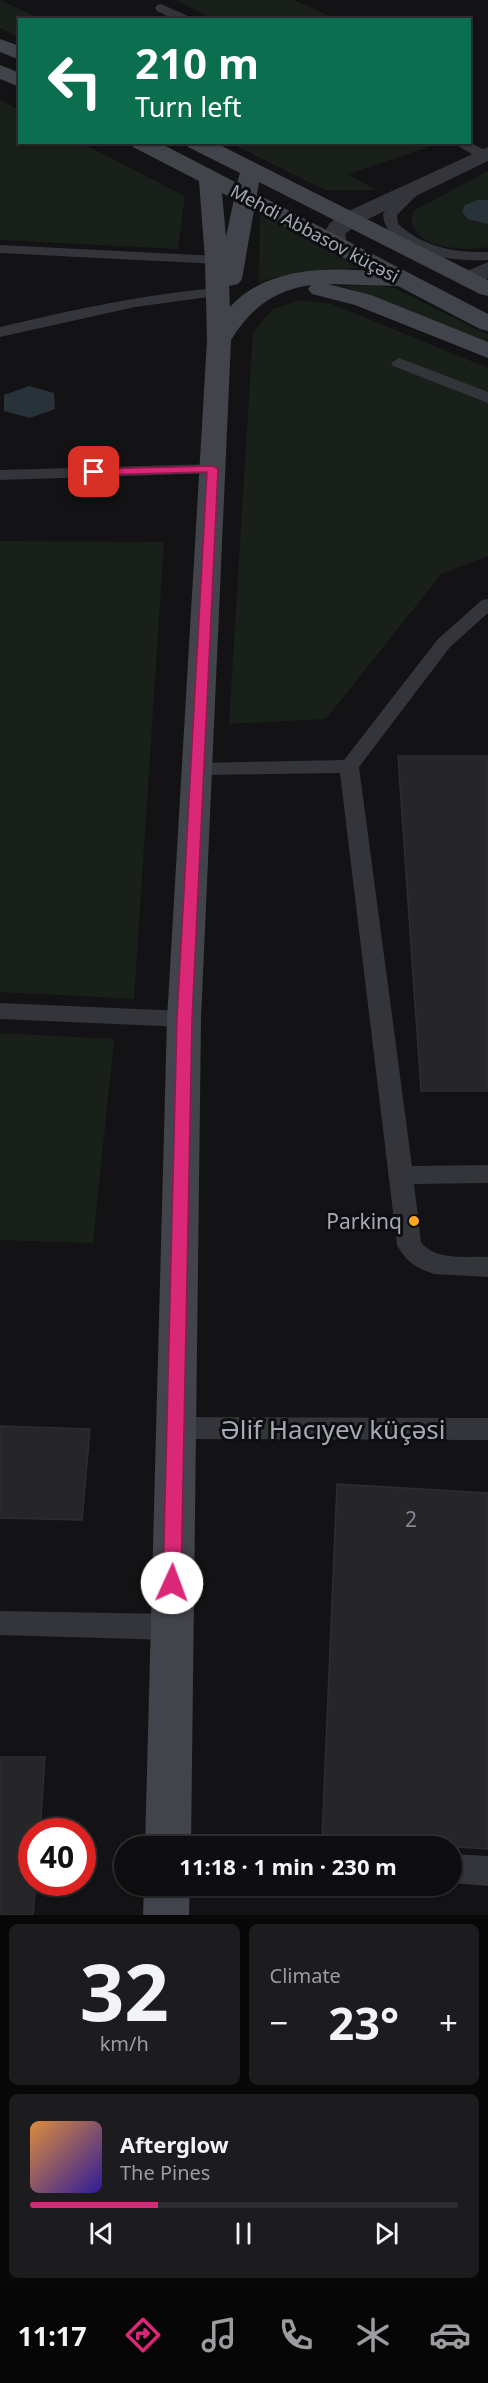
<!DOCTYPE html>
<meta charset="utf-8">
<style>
:root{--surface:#0e0e10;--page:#1c1c1e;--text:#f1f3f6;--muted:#9b9c9f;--line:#2e2e30;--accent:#db2777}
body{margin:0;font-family:"Noto Sans",sans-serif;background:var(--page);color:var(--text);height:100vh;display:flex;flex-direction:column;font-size:22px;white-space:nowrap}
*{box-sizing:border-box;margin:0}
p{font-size:20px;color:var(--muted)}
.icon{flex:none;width:33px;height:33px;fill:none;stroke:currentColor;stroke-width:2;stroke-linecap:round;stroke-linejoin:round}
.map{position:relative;height:1915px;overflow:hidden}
.side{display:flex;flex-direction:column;gap:9px;padding:9px;background:#080809;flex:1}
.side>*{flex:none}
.banner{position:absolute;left:18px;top:18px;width:453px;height:126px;border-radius:0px;box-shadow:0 2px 4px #0004,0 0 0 2px var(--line);background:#0b6e4f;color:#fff;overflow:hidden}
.speed{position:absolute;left:18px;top:1818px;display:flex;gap:12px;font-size:30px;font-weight:700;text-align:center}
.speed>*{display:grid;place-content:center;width:78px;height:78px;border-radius:50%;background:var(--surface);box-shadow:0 2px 4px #0004,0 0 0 2px var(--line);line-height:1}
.speed .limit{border:9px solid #d22;background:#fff;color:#111}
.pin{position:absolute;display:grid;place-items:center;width:51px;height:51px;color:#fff;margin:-26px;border-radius:12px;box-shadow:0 3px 9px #0006}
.me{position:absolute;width:66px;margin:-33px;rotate:2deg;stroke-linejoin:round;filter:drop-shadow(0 0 4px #0008)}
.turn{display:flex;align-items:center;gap:21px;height:126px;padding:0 18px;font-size:27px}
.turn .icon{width:78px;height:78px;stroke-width:2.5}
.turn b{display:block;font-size:42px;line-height:51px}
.big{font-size:45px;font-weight:700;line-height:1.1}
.side .tile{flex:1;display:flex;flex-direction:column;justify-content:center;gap:9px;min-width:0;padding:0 21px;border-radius:9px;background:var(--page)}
.side .dial{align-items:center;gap:0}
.dial b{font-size:78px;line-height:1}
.song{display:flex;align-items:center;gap:18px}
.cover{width:72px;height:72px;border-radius:9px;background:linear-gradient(135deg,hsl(30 70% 55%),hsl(250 70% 35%))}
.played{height:6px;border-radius:3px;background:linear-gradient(90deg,var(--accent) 30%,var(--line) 30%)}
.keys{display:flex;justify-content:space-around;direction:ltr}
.heat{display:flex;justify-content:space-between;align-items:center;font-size:33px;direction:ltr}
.side .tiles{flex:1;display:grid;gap:9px;grid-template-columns:1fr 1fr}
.tile:last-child{grid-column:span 2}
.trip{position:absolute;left:114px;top:1836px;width:348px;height:60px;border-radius:30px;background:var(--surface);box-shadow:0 2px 4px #0004,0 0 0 2px var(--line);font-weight:700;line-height:60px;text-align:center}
.menu{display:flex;height:96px;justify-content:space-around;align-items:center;background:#060606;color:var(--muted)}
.menu .icon{width:42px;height:42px}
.menu .current{color:var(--accent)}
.menu b{font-size:27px;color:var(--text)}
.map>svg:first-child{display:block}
.green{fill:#192019}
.water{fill:#283339}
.building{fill:#262629;stroke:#2d2d31;stroke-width:1.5}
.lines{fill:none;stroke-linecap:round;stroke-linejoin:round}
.lane{fill:#33353a;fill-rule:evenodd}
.street{fill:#33353a;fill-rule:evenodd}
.secondary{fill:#41444a;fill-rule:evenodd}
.route{fill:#db2777;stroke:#8e194d;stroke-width:1.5}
.poi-dot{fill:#ffa621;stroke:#0e0e10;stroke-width:2}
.labels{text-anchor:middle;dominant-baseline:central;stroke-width:6;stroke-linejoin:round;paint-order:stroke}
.far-street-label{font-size:18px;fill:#a3aab6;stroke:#0e0e10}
.poi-label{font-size:21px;fill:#a3aab6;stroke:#0e0e10;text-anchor:end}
.near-number-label{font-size:21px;fill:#838892}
.near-street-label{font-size:26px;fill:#a3aab6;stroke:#0e0e10}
</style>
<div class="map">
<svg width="488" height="1915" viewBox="0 0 488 1915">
<rect width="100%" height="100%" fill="#131315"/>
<!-- green -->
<path class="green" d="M 0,0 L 41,19 L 20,20 L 19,37 L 0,28 Z
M 176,0 L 293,0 L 337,19 L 213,19 Z
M 0,100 L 19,110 L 20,142 L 81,143 L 185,196 L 178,249 L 0,240 Z
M 428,143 L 434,145 L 347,174 L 377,190 L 325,190 L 231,143 Z
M 488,171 L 488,247 C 469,251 433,249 418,234 C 415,231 413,225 411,221 L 413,211 Z
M 260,213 L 363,268 C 326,269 294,271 259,282 Z
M 373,285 L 394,288 L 488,335 L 488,342 L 343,286 Z
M 300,300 L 332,304 L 488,368 L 488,556 L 441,574 L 326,719 L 229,724 L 253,332 L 273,309 Z
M 0,541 L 164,542 L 134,999 L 0,992 Z
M 0,1033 L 114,1039 L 93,1243 L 0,1240 Z"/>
<!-- water -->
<path class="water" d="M 477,200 L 488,200 L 488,224 L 468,219 L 462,212 L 465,205 Z
M 29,386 L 54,393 L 55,409 L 30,418 L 4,411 L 4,395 Z"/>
<!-- building -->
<path class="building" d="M 398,756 L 488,756 L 488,1091 L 421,1091 Z
M 0,1426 L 90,1429 L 82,1520 L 0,1518 Z
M 337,1484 L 488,1493 L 488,1849 L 322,1838 Z
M 0,1757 L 45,1757 L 40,1832 L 32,1832 L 32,1882 L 36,1882 L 33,1915 L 0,1915 Z"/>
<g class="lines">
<!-- lane -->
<path class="lane" d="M 161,4 L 190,17 L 192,20 L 175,20 L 157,11 L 155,8 L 157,5 Z
M 451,142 L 469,142 L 488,152 L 488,158 L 479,158 Z
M 418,183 L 425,187 L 397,215 L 398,224 C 424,247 453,253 488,252 L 488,260 C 456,262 386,255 383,214 L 385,211 L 413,184 Z
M 0,245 L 217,256 L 224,260 L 217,264 L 0,253 Z
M 218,288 L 223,289 L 225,292 L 223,295 L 135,307 L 0,337 L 0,327 C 72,310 144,294 218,288 Z
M 399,358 L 488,392 L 488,403 L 393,366 L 391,363 Z
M 213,464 L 219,465 L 221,469 L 219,473 L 0,480 L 0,470 Z
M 488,599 L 488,613 L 450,647 L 359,767 L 412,1166 L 488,1165 L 488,1183 L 414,1184 L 421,1242 C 435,1261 466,1256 488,1257 L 488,1277 L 434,1274 C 416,1268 406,1262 397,1245 L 340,773 L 198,775 L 191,774 L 188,769 L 191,764 L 198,763 L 344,760 L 438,639 L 482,600 Z
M 0,1003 L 184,1011 L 192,1013 L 195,1019 L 192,1025 L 184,1027 L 0,1019 Z
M 177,1417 L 488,1418 L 488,1440 L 177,1439 L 168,1436 L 164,1428 L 168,1420 Z
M 0,1611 L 170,1614 L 180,1618 L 184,1627 L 180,1636 L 170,1640 L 0,1635 Z
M 452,1854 L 488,1856 L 488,1886 L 452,1883 Z"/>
<!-- street -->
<path class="street" d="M 488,147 L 488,161 L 358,224 L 345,234 L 347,244 L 344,249 L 336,251 L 328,249 L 323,234 L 330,223 L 342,214 Z
M 488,262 L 488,278 L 468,286 L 460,284 L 456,279 L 460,274 Z"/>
<!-- secondary -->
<path class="secondary" d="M 0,39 L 20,46 L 20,60 L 0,52 Z
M 0,65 L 20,73 L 20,87 L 0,79 Z
M 131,142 L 158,142 L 237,183 L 240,173 L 188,147 L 186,142 L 214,142 L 488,280 L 488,296 L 480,294 L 259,182 L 257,194 L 488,314 L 488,331 L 480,329 L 398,286 L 328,284 L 371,295 L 488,342 L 488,358 L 355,305 L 312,294 L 308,289 L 311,285 C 274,290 250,309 231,340 L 201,1019 L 191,1846 L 145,1846 L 167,1019 L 207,340 L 205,260 L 199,181 L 133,147 ZM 222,193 L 234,199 L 226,237 ZM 254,210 L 369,271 C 322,267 264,269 230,307 L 229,286 L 238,284 L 242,279 Z
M 144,1886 L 190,1886 L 189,1915 L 143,1915 Z"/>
</g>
<!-- route -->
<path class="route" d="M 213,466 L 218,469 L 192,1019 L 181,1583 L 178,1589 L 172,1591 L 166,1589 L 163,1583 L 177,1019 L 207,472 L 94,475 L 89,472 L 94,469 Z"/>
<!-- markers -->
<circle class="poi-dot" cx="414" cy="1221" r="6"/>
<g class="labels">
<!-- far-street labels -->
<g class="far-street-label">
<text transform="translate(315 233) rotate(28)">Mehdi Abbasov küçəsi</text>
</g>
<!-- poi labels -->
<g class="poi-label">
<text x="402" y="1221">Parkinq</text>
</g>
<!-- near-number labels -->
<g class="near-number-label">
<text x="411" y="1519">2</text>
</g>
<!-- near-street labels -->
<g class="near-street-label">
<text x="333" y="1429">Əlif Hacıyev küçəsi</text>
</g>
</g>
</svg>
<div class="speed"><div class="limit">40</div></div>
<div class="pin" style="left:94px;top:472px;background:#d93025"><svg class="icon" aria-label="arrive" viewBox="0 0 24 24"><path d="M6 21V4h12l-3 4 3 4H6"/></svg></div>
<svg class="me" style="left:172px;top:1583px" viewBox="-20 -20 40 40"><circle r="19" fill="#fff"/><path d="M0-13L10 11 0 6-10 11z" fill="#db2777"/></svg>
<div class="trip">11:18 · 1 min · 230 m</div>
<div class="banner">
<div class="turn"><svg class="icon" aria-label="left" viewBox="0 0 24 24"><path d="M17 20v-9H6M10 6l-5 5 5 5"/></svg><div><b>210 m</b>Turn left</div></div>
</div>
</div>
<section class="side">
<div class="tiles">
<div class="tile dial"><b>32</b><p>km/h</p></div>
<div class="tile"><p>Climate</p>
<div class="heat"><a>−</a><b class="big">23°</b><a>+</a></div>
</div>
<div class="tile">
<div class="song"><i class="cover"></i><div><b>Afterglow</b><p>The Pines</p></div></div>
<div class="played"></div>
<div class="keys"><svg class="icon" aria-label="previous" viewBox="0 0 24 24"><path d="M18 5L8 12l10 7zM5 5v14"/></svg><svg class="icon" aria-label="pause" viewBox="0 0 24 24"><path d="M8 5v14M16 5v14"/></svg><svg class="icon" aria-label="next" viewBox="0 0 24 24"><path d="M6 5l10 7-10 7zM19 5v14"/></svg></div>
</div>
</div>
</section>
<nav class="menu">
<b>11:17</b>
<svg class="icon current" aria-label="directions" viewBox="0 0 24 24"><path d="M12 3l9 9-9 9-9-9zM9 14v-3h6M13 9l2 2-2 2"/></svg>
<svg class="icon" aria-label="music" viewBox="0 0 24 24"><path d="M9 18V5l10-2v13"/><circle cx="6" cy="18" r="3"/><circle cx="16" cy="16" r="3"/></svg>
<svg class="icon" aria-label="phone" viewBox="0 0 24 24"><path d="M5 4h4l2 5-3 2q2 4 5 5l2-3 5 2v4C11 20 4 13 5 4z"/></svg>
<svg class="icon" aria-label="climate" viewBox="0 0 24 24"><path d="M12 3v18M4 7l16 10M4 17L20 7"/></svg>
<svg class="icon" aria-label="car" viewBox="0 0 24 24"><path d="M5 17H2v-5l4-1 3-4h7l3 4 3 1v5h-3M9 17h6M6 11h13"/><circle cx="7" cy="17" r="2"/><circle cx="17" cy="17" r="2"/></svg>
</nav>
